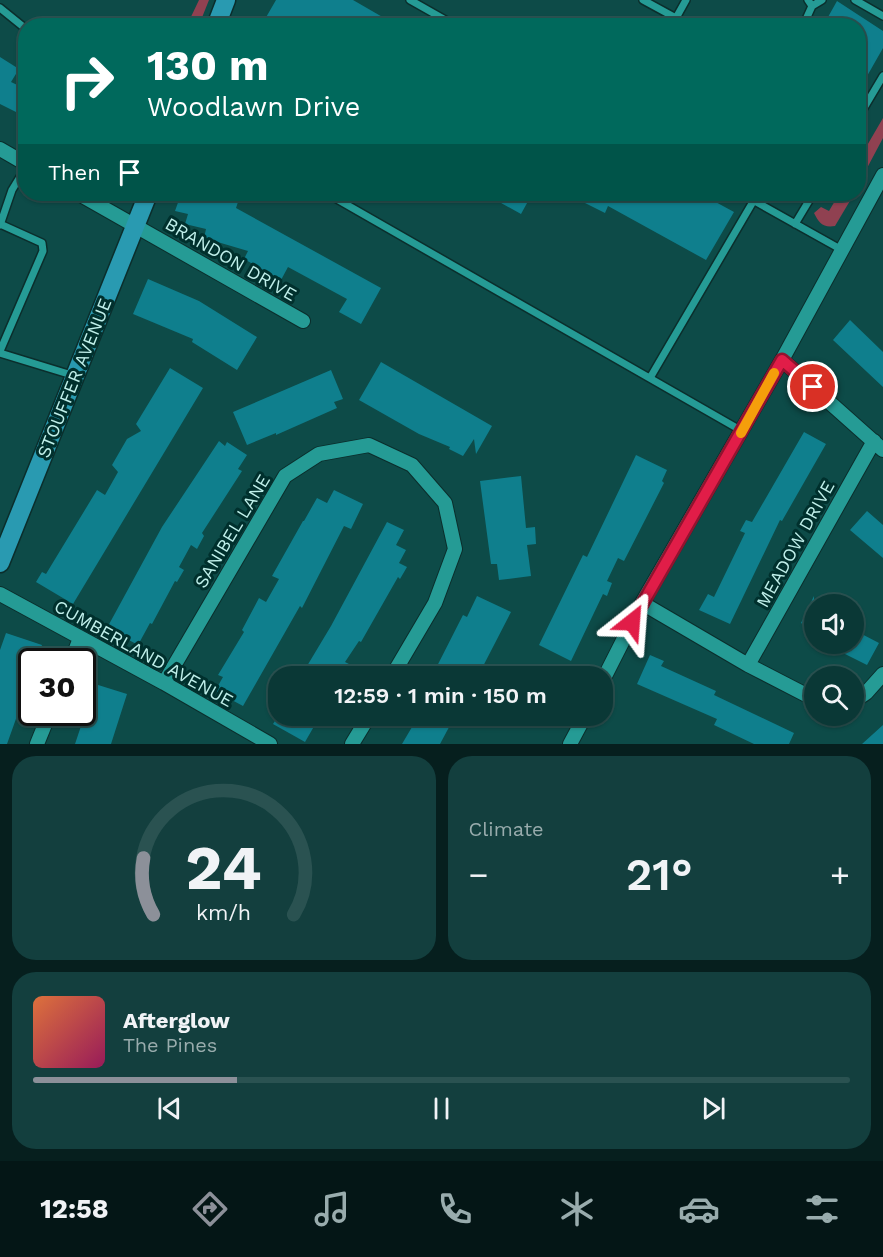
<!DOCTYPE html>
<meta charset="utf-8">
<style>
:root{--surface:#0a3836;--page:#133f3e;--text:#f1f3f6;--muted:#99acad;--line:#2a5251;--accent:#8c9099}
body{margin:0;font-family:"Work Sans",sans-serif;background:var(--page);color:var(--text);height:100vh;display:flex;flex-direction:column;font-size:22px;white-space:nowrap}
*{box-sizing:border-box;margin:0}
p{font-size:20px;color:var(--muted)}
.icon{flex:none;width:33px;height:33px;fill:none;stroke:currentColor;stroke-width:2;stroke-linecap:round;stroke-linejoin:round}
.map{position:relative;height:744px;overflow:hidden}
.side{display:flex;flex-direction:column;gap:12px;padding:12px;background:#061f1e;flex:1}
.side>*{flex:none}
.guide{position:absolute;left:18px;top:18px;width:848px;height:183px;border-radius:24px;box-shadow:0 2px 4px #0004,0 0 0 2px var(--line);background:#00695c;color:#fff;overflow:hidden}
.buttons{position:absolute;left:804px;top:594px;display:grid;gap:12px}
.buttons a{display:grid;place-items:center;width:60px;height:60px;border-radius:50%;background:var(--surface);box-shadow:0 2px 4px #0004,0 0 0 2px var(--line);font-size:30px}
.speed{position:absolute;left:18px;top:648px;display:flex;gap:12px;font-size:30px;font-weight:700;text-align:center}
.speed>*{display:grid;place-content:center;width:78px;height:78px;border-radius:50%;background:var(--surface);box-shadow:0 2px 4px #0004,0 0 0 2px var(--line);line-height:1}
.speed .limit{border:3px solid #111;border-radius:9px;background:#fff;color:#111}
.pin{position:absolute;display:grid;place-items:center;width:51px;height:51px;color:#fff;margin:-26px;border:3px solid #fff;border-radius:50%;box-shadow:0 2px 6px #0007}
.me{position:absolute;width:66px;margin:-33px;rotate:28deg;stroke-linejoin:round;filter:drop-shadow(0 0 4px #0008)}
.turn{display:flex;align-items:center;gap:21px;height:126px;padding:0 30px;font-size:27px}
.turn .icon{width:78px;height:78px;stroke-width:2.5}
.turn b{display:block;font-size:42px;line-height:51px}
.then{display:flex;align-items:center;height:57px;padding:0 30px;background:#0003;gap:12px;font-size:22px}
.big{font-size:45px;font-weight:600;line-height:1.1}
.side .widget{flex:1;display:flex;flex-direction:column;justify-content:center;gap:9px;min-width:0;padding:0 21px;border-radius:24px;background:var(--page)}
.side .dial{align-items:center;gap:0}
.dial svg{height:156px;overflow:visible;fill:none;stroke:var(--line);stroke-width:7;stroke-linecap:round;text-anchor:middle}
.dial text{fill:var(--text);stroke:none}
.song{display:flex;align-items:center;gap:18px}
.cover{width:72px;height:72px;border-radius:9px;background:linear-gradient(135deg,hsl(20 70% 55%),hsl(330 70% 35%))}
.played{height:6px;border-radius:3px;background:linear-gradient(90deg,var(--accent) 25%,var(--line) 25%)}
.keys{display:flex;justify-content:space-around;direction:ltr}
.heat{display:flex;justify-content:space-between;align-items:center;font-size:33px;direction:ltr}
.side .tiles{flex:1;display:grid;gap:12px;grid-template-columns:1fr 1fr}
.widget:last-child{grid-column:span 2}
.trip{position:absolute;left:268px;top:666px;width:345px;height:60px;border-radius:24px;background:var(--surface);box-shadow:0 2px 4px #0004,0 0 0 2px var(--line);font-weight:600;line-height:60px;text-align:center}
.tab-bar{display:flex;height:96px;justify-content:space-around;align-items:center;background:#041616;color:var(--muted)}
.tab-bar .icon{width:42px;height:42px}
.tab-bar .selected{color:var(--accent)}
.tab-bar b{font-size:27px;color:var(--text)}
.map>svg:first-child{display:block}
.green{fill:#904151}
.building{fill:#0f7f8d}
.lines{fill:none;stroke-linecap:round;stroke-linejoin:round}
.lane-casing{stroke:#0b2e2c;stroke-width:10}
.street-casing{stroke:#0b2e2c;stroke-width:16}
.secondary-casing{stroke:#0b2e2c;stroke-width:21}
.lane{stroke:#259b95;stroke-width:7}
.street{stroke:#259b95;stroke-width:14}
.secondary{stroke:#299ab1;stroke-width:18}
.route-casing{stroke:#92132f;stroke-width:15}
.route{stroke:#e11d48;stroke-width:10}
.slow{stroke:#f59e0b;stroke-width:10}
.labels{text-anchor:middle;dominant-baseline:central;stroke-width:6;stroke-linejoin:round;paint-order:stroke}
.street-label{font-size:18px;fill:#c0f0eb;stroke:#00302d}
</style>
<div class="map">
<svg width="883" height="744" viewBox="0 0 883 744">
<rect width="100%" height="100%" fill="#0d4b48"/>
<!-- green -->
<path class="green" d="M 199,0 L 209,0 L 199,25 L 190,25 L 189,21 Z
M 883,118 L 883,138 L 858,185 L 858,161 Z
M 839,194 L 854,194 L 835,226 C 823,228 819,223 814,213 L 821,207 L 829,211 Z"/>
<!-- building -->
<path class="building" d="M 276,0 L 353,0 L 398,26 L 261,26 Z
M 837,1 L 883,31 L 883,48 L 858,92 L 858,26 L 823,26 Z
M 0,57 L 19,69 L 11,82 L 26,89 L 26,117 L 0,104 Z
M 181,194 L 207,194 L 238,202 L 236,208 L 381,288 L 361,324 L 339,312 L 347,299 L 288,267 L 281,280 L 244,259 L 248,251 L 204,238 L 206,229 L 185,224 L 188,214 L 175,211 Z
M 485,194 L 532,194 L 521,214 Z
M 567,194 L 701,194 L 734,212 L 706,260 L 608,206 L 605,213 Z
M 148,279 L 199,301 L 257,337 L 237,370 L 192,342 L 193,339 L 133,314 Z
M 850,320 L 883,352 L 883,387 L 833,340 Z
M 381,362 L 492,426 L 476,454 L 474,439 L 463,456 L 449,449 L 450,447 L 419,434 L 359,400 Z
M 170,368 L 203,388 L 73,604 L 36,582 L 42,572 L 46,574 L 97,490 L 105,495 L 118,472 L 112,465 L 127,439 L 141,431 L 136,424 Z
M 331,370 L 343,399 L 334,402 L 337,408 L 276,435 L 276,433 L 247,445 L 233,412 Z
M 804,432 L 826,444 L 782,521 L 780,520 L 730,624 L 699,610 L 708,594 L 714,597 L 745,533 L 740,531 L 746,520 L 752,522 Z
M 219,441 L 225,446 L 227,442 L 247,455 L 238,469 L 242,471 L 202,533 L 204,536 L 197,549 L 191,545 L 179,567 L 184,570 L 177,582 L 175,581 L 152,624 L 150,623 L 138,645 L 107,628 L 162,527 Z
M 636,455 L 667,470 L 662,481 L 664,483 L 624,561 L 618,558 L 607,581 L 612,583 L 607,596 L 603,594 L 571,661 L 539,645 L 583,555 L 587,557 Z
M 521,476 L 526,528 L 535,527 L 536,544 L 527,545 L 531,576 L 499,580 L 497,564 L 491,564 L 480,481 Z
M 334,490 L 363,504 L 351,529 L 344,526 L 302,608 L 300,606 L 243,706 L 215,691 L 223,677 L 218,675 L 244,632 L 242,630 L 259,598 L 266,602 L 279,579 L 272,576 L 303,521 L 304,521 L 317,498 L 327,503 Z
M 867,511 L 883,525 L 883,558 L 850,530 Z
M 387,522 L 404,530 L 396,545 L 406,550 L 399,563 L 407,567 L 400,579 L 398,577 L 361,642 L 359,641 L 345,662 L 351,665 L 345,676 L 301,676 L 331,626 Z
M 477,596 L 511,612 L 478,676 L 432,676 L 463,615 L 467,617 Z
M 814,596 L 814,631 L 801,623 Z
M 854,630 L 879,643 L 867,665 L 825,644 L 854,644 Z
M 6,633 L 42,645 L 36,662 L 32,662 L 32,674 L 7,744 L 0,744 L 0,650 Z
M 650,655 L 664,661 L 661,666 L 716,691 L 714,695 L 794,733 L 789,744 L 754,744 L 714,725 L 717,719 L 637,684 Z
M 95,684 L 127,694 L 111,744 L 75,744 Z
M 278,716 L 320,716 L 305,742 L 273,724 Z
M 391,716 L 455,716 L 440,744 L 402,744 L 412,727 Z
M 883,725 L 883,744 L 862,744 Z"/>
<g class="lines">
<!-- lane casing -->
<g class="lane-casing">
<path id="lane" d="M 410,0 L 456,26
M 643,0 L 676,18 L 686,0
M 855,0 L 883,16
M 812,6 L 822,0
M 0,8 L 26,29
M 803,26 L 812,6 L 808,0
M 858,118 L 883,76
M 328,194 L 742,431
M 742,194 L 842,250
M 0,224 L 42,243 L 43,251 L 0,351
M 795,224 L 813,194
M 0,225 L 12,190 L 26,167
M 0,353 L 75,376
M 650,378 L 754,200"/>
</g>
<!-- street casing -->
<g class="street-casing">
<path id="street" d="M 0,149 L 26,164
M 79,194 L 303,321
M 782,360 L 883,450
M 0,594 L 164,683 L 270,744
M 642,603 L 748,665 L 814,699
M 71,662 L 80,638
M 748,665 L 874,441
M 603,680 L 642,603 L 782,360 L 883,175
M 164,683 L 285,476 L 319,454 L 369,445 L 412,465 L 445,503 L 455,549 L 435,603 L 392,676
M 854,701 L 866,693 L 883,674
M 37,744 L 50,712
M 352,744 L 369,716
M 570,744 L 585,716"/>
</g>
<!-- secondary casing -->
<g class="secondary-casing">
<path id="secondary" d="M 216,26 L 226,0
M 0,563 L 148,194"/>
</g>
<!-- lane -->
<use href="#lane" class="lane"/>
<!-- street -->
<use href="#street" class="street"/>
<!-- secondary -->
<use href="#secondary" class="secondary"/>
</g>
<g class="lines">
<!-- route casing -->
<g class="route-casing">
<path id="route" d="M 632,622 L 782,360 L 813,387"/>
</g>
<!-- route -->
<use href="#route" class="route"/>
<!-- slow -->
<path class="slow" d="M 741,433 L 774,373"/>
</g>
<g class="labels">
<!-- street labels -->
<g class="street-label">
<text transform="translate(231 259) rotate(30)">BRANDON DRIVE</text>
<text transform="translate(74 378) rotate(-68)">STOUFFER AVENUE</text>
<text transform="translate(232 531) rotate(-59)">SANIBEL LANE</text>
<text transform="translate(795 544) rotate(-61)">MEADOW DRIVE</text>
<text transform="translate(144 653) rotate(29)">CUMBERLAND AVENUE</text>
</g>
</g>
</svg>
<div class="buttons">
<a><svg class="icon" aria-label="sound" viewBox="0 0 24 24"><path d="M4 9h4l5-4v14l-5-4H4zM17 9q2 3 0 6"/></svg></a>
<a><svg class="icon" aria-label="search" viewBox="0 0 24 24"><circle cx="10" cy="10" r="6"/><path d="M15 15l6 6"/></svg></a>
</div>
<div class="speed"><div class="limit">30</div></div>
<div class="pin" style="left:813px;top:387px;background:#d93025"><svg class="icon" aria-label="arrive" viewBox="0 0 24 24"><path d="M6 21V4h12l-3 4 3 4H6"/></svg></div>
<svg class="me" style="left:632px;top:622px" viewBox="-20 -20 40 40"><path d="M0-17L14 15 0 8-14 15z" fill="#e11d48" stroke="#fff" stroke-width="4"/></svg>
<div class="trip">12:59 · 1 min · 150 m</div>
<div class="guide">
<div class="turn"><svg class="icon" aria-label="right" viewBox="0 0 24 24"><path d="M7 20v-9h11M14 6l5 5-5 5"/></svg><div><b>130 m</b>Woodlawn Drive</div></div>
<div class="then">Then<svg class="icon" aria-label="arrive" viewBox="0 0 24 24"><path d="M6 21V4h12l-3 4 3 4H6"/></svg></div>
</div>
</div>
<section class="side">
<div class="tiles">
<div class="widget dial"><svg viewBox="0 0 100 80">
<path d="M14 69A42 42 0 1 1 86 69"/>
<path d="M14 69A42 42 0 0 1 9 40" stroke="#8c9099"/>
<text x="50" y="56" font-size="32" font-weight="700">24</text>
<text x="50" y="72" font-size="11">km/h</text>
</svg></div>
<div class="widget"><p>Climate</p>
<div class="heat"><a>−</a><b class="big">21°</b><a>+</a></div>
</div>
<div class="widget">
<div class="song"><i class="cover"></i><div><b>Afterglow</b><p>The Pines</p></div></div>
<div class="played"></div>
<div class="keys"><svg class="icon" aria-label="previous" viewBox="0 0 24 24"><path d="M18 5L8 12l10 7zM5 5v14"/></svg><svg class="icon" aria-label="pause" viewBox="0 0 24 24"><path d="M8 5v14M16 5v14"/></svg><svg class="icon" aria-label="next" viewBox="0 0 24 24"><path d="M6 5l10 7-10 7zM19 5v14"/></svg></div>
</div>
</div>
</section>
<nav class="tab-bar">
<b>12:58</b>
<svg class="icon selected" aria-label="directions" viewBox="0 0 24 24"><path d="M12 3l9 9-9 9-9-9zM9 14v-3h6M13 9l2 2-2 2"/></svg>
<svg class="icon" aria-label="music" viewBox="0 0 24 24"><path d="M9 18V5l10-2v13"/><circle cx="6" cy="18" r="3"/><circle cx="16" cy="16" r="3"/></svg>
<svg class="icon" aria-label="phone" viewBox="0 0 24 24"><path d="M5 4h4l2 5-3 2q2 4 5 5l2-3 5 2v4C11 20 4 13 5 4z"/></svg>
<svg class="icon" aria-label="climate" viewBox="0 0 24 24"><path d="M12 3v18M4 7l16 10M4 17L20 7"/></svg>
<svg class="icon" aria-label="car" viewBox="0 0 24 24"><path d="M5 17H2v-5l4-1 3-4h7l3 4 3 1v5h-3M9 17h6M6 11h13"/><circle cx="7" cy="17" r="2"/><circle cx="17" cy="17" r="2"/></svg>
<svg class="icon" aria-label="filters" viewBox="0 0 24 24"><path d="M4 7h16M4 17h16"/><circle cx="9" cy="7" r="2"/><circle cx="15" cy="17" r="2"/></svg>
</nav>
